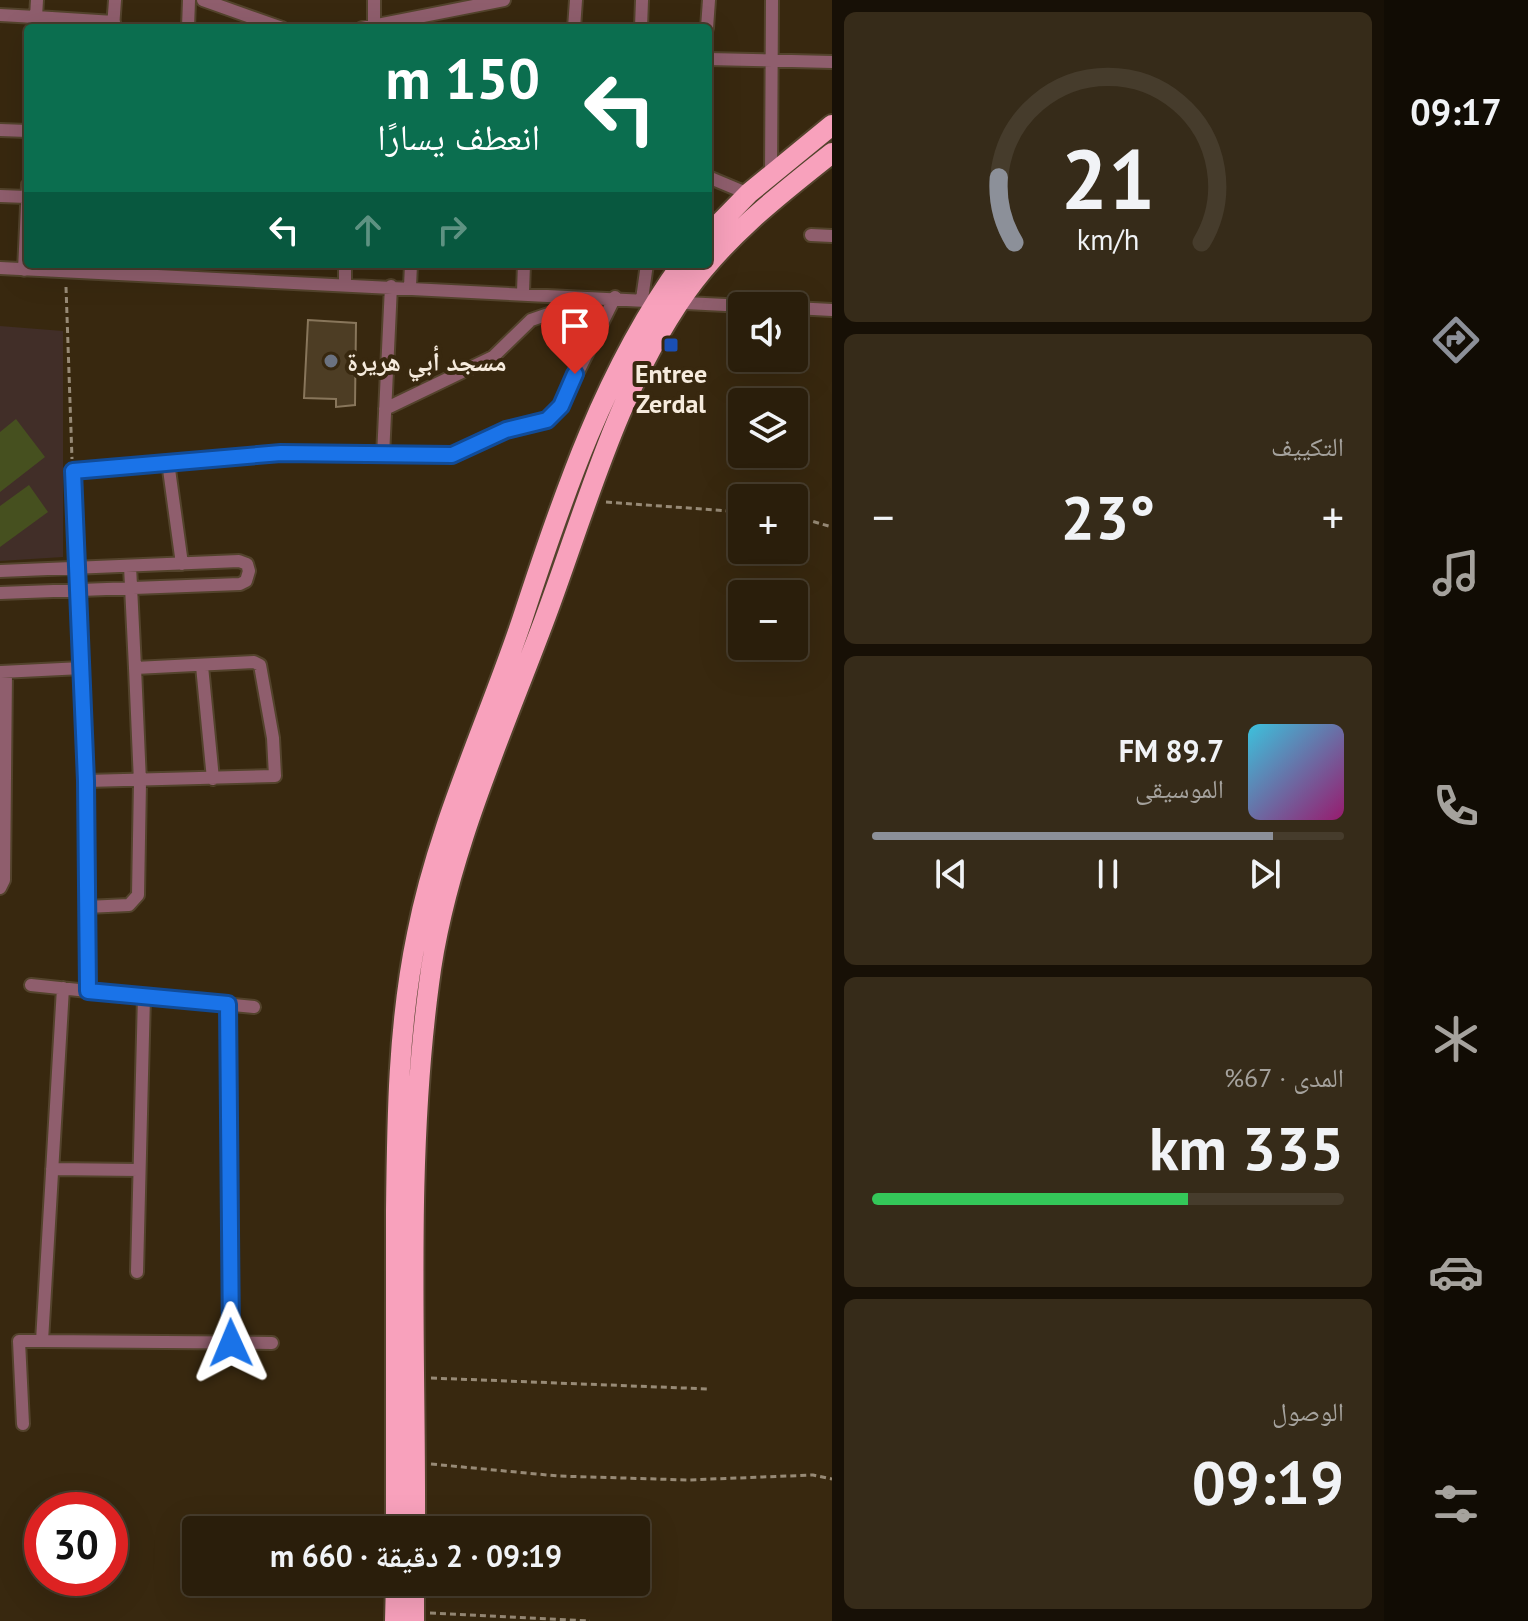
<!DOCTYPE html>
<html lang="ar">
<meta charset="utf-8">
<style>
:root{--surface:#2a1e0b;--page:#362b19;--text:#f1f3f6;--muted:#a5a29d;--line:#463c2c;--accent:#8c9099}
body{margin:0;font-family:"PT Sans","Noto Naskh Arabic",sans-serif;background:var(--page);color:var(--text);direction:rtl;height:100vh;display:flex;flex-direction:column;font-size:30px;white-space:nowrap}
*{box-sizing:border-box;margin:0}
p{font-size:26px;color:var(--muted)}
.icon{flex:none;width:44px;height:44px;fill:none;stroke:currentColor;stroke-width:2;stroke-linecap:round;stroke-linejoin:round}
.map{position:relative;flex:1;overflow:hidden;direction:ltr}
.panel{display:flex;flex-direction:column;gap:12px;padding:12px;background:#171006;width:552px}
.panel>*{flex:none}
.top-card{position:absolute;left:24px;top:24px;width:688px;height:244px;border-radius:8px;box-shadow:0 8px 32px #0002,0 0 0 2px var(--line);direction:rtl;background:#0b6e4f;color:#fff;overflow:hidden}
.controls{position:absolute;left:728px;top:292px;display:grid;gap:16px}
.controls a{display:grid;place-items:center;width:80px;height:80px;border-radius:8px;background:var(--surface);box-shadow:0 8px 32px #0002,0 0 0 2px var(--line);font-size:40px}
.speed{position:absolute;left:24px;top:1492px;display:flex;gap:16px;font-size:40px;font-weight:700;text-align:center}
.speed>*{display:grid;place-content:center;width:104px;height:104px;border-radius:50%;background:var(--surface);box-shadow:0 8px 32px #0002,0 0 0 2px var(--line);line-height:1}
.speed .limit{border:12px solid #d22;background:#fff;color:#111}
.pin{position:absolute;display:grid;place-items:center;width:68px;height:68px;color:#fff;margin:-82px -34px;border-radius:50% 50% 50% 0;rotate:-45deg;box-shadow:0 0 8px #0007}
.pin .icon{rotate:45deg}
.me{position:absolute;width:88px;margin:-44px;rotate:359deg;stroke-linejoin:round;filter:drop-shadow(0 0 6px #0008)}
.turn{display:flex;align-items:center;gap:28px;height:168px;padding:0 40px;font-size:36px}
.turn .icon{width:104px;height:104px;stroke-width:2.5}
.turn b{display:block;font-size:56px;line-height:68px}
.lanes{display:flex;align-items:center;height:76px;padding:0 40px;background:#0003;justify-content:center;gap:40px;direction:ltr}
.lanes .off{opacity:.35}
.big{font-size:60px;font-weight:700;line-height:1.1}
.panel .card{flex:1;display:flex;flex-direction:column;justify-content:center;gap:12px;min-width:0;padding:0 28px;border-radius:12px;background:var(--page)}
.panel .dial{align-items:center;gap:0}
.dial svg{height:208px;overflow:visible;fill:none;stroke:var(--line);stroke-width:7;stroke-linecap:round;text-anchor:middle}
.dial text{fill:var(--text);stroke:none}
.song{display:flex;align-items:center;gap:24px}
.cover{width:96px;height:96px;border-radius:12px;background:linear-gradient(135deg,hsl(190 70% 55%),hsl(320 70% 35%))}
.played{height:8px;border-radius:4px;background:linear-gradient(90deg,var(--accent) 85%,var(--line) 85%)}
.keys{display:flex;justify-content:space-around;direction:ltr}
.heat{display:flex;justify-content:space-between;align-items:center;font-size:44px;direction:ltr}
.charge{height:12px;border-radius:6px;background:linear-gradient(90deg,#34c759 67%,var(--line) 0)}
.trip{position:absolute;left:182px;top:1516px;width:468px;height:80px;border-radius:8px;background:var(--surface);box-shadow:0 8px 32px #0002,0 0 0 2px var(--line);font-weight:700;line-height:80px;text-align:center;direction:rtl}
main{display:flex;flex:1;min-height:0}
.tabs{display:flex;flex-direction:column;width:144px;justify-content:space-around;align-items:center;background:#110c04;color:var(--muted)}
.tabs .icon{width:56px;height:56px}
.tabs .on{color:var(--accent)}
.tabs b{font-size:36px;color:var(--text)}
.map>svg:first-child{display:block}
.education{fill:#412e28}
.green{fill:#46501f}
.building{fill:#4d3d24;stroke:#88765b;stroke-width:2}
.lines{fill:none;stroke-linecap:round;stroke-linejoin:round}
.minor-casing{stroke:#53432c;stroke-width:16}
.trunk-casing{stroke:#53432c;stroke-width:24}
.path{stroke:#978a76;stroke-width:3;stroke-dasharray:6 4;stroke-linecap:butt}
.minor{stroke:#8f5e6d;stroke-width:12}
.trunk{stroke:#f8a1bc;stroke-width:20}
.route-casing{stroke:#114b97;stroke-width:20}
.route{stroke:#1a73e8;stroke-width:14}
.transit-dot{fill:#1a4fb4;stroke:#38280f;stroke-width:3}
.worship-dot{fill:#6b7280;stroke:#38280f;stroke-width:3}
.labels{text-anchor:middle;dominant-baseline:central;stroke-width:8;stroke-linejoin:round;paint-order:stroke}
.poi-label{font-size:26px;font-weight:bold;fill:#f6ebdd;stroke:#38280f;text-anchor:start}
</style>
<main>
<nav class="tabs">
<b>09:17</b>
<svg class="icon on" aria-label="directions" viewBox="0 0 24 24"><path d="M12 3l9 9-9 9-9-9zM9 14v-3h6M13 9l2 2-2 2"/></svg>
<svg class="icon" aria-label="music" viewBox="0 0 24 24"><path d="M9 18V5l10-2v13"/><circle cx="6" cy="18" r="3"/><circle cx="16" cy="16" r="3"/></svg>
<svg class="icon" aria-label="phone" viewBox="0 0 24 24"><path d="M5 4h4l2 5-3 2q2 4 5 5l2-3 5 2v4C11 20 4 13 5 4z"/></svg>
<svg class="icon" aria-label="climate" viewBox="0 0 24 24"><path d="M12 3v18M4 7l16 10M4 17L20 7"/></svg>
<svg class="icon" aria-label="car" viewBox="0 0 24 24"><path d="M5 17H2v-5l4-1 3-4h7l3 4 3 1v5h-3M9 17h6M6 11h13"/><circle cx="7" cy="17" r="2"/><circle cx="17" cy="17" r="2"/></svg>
<svg class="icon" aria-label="filters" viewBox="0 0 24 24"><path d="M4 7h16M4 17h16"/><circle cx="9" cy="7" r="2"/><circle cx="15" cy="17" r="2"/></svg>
</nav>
<section class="panel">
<div class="card dial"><svg viewBox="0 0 100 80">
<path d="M14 69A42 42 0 1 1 86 69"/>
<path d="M14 69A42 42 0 0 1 8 44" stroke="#8c9099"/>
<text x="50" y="56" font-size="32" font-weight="700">21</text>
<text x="50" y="72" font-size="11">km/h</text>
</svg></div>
<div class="card"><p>التكييف</p>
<div class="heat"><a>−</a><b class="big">23°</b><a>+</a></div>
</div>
<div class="card">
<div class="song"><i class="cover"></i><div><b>89.7 FM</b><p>الموسيقى</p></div></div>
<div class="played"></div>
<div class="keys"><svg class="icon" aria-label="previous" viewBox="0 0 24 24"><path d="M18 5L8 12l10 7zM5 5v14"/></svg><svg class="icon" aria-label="pause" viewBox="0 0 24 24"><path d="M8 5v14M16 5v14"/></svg><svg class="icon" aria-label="next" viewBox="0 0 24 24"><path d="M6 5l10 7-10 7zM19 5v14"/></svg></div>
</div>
<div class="card"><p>المدى · 67%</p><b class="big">335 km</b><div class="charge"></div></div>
<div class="card"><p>الوصول</p><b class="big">09:19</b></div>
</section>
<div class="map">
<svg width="832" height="1621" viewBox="0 0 832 1621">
<rect width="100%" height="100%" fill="#38280f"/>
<!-- education -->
<path class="education" d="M 0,326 L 63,331 L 63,557 L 0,561 Z"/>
<!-- green -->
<path class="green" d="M 16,419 L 45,457 L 0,492 L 0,432 Z
M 29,485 L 48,512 L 0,547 L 0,506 Z"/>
<!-- building -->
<path class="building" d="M 308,320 L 356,323 L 355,405 L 336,407 L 336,399 L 304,398 Z"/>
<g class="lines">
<!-- minor casing -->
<g class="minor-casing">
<path id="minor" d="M 37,0 L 36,17 L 114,22
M 203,0 L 282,28
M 0,15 L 36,17 L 36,28
M 374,26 L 374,0
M 113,28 L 115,0
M 188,28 L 189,0
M 362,28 L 504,0
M 574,28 L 576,0
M 641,28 L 642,0
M 707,28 L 709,0
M 708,59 L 832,62
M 0,130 L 28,131
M 771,176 L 772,0
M 708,177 L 751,195
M 0,196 L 27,197
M 811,235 L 832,236
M 0,268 L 745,306
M 24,270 L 28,185
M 345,283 L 345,264
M 410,287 L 411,264
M 523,292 L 524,264
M 642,299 L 647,264
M 794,308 L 832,310
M 385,409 L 493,357 L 531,320 L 586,301
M 383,456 L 391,286
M 168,462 L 182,564
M 130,566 L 135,668
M 0,571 L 239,561 L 247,564 L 249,571 L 246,581 L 240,584 L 0,593
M 202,666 L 213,779
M 1,672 L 82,668
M 86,781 L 275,776 L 273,738 L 260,665 L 254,662 L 135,668 L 140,782 L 138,895 L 129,905 L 86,907
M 0,888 L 4,880 L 6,672
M 31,985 L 88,991
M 228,1004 L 231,1343
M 254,1007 L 88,991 L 86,781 L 73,471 L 281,453 L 452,455 L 506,430 L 547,420 L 561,406 L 615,297
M 52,1169 L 139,1170
M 137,1272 L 144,996
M 42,1341 L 272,1343
M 23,1424 L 19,1341 L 42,1341 L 63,988"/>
</g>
<!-- trunk casing -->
<g class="trunk-casing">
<path id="trunk" d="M 708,235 L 749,193 L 832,125
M 396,1530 C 395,1424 395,1318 396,1211 C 397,1119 398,1025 417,934 C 438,826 487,724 522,620 C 562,498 606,368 682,264
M 415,1530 C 416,1349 405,1164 429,984 C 444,861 501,736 544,621 C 586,509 617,390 686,292 C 726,236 779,195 832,153
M 395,1621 L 396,1582
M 414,1621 L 414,1582"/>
</g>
<!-- path -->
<path class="path" d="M 66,287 L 72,459
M 606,502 L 742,512
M 794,516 L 832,527
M 431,1378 L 709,1389
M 431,1464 L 558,1476 L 688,1480 L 813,1475 L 832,1479
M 430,1613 L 590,1621"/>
<!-- minor -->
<use href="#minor" class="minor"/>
<!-- trunk -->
<use href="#trunk" class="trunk"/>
</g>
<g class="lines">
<!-- route casing -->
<g class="route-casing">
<path id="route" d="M 231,1343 L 228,1004 L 88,991 L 86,781 L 73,471 L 281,453 L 452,455 L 506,430 L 547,420 L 561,406 L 575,374"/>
</g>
<!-- route -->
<use href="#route" class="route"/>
</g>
<!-- markers -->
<rect class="transit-dot" x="663" y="337" width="16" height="16" rx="4"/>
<circle class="worship-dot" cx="331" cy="361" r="8"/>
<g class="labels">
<!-- poi labels -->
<g class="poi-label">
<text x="347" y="361">مسجد أبي هريرة</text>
<text x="671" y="373" text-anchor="middle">Entree<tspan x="671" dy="30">Zerdal</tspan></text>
</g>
</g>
</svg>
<div class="controls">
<a><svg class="icon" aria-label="sound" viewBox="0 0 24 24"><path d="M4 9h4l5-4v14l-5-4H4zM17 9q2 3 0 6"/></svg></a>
<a><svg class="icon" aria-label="layers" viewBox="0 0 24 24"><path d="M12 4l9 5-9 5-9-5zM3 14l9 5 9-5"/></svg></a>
<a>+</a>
<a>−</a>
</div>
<div class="speed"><div class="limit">30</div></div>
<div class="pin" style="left:575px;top:374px;background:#d93025"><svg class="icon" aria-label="arrive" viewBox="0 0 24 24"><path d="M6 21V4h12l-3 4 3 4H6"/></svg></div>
<svg class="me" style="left:231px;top:1343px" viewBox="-20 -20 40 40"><path d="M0-17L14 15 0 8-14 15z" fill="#1a73e8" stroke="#fff" stroke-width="4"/></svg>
<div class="trip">09:19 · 2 دقيقة · 660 m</div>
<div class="top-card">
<div class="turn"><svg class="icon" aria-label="left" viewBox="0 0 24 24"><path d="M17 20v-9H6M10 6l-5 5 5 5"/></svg><div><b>150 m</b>انعطف يسارًا</div></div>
<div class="lanes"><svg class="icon" aria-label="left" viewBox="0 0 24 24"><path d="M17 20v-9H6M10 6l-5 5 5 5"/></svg><svg class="icon off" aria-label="ahead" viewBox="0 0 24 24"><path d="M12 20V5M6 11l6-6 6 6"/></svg><svg class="icon off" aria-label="right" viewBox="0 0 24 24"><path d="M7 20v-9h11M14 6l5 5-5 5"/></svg></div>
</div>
</div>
</main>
